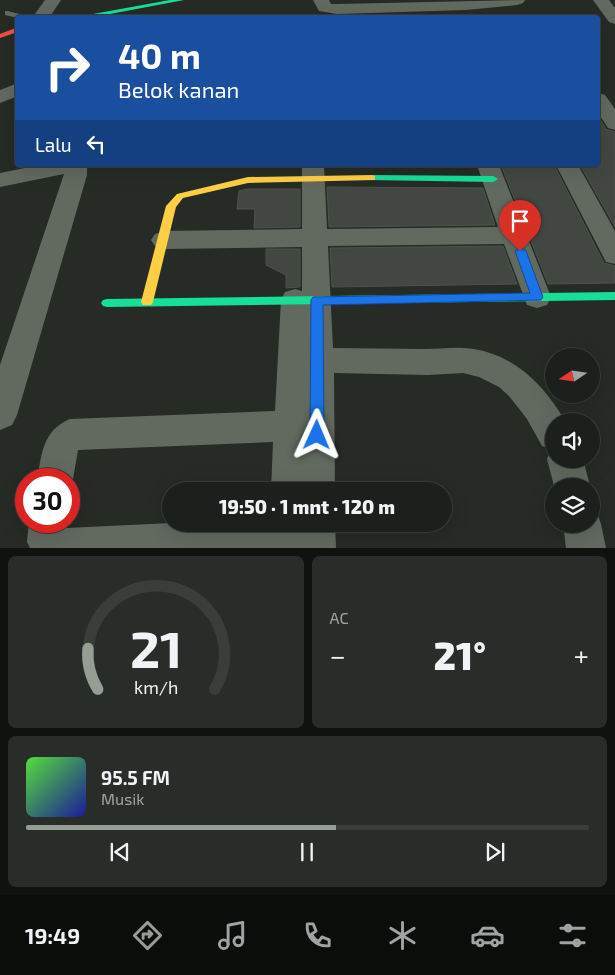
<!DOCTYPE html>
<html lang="id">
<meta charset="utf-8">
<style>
:root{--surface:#1c201c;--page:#292d29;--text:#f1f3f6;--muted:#a0a3a3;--line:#3a3e3b;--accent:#969d95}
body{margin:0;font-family:"Exo 2",sans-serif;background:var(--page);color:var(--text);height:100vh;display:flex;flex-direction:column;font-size:19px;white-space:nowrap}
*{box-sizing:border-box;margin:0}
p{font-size:16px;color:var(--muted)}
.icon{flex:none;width:28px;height:28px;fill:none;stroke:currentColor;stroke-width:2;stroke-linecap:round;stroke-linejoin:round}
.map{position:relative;height:548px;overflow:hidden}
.details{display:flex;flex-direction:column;gap:8px;padding:8px;background:#0f120f;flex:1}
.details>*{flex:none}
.guide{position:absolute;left:15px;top:15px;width:585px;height:152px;border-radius:5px;box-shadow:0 5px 20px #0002,0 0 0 1px var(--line);background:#1a4fa0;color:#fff;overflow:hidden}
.needle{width:32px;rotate:257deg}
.fabs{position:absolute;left:545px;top:348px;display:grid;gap:10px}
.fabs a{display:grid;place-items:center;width:55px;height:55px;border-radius:50%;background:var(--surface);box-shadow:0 5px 20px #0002,0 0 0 1px var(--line);font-size:25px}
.speed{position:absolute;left:15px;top:468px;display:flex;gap:10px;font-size:25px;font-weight:700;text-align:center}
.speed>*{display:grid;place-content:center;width:65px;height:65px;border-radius:50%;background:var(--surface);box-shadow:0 5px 20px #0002,0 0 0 1px var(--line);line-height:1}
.speed .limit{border:8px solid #d22;background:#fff;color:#111}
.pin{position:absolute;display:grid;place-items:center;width:42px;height:42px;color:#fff;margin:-51px -21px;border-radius:50% 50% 50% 0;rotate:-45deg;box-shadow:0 0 5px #0007}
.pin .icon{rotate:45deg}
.me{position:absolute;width:55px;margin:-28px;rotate:1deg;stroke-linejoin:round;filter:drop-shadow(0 0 4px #0008)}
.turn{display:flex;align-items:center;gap:18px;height:105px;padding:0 20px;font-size:22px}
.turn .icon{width:65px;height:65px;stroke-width:2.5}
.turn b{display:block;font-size:35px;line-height:42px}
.then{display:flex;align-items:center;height:48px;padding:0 20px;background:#0003;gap:10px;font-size:19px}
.big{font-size:38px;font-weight:800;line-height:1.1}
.details .card{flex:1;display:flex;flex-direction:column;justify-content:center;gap:8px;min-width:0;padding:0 18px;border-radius:8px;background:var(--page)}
.details .dial{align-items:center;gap:0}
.dial svg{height:130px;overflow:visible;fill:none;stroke:var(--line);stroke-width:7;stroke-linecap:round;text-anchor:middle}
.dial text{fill:var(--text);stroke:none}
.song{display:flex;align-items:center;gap:15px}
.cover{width:60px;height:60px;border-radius:8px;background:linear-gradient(135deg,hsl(110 70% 55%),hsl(240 70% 35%))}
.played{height:5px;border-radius:2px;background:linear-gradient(90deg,var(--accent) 55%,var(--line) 55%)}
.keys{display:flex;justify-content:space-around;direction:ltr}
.heat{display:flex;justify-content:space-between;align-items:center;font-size:28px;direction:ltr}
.details .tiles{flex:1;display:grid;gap:8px;grid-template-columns:1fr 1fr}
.card:last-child{grid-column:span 2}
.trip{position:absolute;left:162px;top:482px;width:290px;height:50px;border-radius:25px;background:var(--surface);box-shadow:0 5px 20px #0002,0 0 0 1px var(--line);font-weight:800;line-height:50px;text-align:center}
.tabs{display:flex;height:80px;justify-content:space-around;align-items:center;background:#0b0d0b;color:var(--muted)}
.tabs .icon{width:35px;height:35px}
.tabs .on{color:var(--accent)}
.tabs b{font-size:22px;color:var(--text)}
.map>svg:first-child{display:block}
.building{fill:#434742;stroke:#4f534e}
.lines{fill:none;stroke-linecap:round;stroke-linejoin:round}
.lane{fill:#626a60;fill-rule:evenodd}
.street{fill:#626a60;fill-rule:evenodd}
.fast{fill:#16e098;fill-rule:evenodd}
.slow{fill:#ffcf43;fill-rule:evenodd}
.jam{fill:#f24e42;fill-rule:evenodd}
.route{fill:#1a73e8;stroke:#114b97}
</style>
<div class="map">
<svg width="615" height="548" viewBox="0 0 615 548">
<rect width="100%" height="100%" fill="#262b25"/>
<!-- building -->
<path class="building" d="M 598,116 L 606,129 L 615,132 L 615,227 L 580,165 L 602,165 L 598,158 Z
M 501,165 L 554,165 L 604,263 L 615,266 L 615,283 L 548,284 Z
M 327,187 L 483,188 L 495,225 L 329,227 Z
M 247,189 L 300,189 L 300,227 L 254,228 L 255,209 L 237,209 L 239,191 Z
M 503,246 L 517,284 L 332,287 L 330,248 Z
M 266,249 L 300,249 L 300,287 L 286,288 L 286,275 L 266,265 Z"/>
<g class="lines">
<!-- lane -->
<path class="lane" d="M 5,11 L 8,11 L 34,18 L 18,18 L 5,15 Z"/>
<!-- street -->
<path class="street" d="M 45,0 L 61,0 L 49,18 L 32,18 Z
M 313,0 L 329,0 L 331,4 L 337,4 L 525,0 L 523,3 L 517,5 L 466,10 L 337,14 L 319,11 Z
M 593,0 L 609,0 L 615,8 L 615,24 L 609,22 Z
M 18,83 L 18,96 L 0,103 L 0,90 Z
M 598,93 L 605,95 L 615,109 L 615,130 L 608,128 L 598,113 Z
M 40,165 L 87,165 L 87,175 L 17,415 L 12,425 L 0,430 L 0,365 L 64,174 L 0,187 L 0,173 Z
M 302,165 L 324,165 L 327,229 L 498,227 L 477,165 L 499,165 L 551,297 L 547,305 L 537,308 L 527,305 L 504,244 L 328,246 L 333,348 C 364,348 395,349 425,349 C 438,349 451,347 464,348 C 511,351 543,383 565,421 L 554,421 L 554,459 L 583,459 L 590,486 L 554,486 L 547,459 L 551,450 L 542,446 L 527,419 L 509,396 L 499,387 L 479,377 L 463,373 L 428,375 L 334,373 L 335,491 L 271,491 L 273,442 L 78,450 L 73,479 L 69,489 L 69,479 L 37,479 C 42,453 43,430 70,419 L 275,411 L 281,300 L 285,292 L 295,289 L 302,291 L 302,247 L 164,249 L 155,246 L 151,240 L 155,234 L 164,231 L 302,229 Z
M 556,165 L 578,165 L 615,231 L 615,264 L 606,262 Z
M 591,509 L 596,510 L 601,524 L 606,548 L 566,548 L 563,524 L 591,524 Z
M 29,521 L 67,521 L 67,528 L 171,523 L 335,524 L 336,548 L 30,548 L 27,542 Z"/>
<!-- fast -->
<path class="fast" d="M 170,0 L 184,0 L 89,18 L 71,18 Z
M 372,175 L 493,176 L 498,179 L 493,182 L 369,180 L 369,176 Z
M 615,292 L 615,300 L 107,307 L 103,306 L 101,303 L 103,300 L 107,299 Z"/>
<!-- slow -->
<path class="slow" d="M 372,175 L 375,176 L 375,180 L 248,183 L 183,198 L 176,207 L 153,302 L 151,305 L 143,305 L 141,302 L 166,206 L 177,194 L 248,177 Z"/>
<!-- jam -->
<path class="jam" d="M 18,27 L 18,32 L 0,38 L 0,34 Z"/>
</g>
<!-- route -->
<path class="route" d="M 520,247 L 526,251 L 543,297 L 541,300 L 323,305 L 324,435 L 322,440 L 317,442 L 312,440 L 310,435 L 311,300 L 313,297 L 530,293 L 515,251 Z"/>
</svg>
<div class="fabs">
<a><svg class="needle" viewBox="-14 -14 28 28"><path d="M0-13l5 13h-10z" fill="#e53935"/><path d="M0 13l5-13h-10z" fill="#a0a3a3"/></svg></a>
<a><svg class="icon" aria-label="sound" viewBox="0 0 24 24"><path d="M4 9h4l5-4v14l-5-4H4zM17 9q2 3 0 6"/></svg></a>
<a><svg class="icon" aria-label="layers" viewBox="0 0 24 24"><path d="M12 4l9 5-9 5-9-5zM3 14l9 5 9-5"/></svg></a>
</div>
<div class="speed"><div class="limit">30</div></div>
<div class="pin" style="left:520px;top:251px;background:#d93025"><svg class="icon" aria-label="arrive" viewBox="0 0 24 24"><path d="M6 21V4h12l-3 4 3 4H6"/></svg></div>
<svg class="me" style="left:317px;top:435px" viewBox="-20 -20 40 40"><path d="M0-17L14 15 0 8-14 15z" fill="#1a73e8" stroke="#fff" stroke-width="4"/></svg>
<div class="trip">19:50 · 1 mnt · 120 m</div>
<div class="guide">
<div class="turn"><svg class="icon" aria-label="right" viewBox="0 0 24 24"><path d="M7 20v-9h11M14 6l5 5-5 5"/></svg><div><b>40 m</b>Belok kanan</div></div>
<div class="then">Lalu<svg class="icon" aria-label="left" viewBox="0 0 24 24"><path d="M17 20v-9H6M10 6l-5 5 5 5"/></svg></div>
</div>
</div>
<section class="details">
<div class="tiles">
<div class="card dial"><svg viewBox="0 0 100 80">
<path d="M14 69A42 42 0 1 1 86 69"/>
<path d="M14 69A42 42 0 0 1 8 44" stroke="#969d95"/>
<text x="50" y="56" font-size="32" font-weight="700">21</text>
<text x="50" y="72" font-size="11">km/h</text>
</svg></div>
<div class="card"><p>AC</p>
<div class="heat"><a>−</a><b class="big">21°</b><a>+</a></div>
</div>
<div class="card">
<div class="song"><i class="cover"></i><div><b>95.5 FM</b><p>Musik</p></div></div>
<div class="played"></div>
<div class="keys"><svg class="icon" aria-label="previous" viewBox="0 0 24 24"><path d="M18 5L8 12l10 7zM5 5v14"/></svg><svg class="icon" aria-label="pause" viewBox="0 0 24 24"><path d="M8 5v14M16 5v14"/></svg><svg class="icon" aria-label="next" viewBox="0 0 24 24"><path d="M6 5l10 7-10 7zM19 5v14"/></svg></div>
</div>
</div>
</section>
<nav class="tabs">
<b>19:49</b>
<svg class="icon on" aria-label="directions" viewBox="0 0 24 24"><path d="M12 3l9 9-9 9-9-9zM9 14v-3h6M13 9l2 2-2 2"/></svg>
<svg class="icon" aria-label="music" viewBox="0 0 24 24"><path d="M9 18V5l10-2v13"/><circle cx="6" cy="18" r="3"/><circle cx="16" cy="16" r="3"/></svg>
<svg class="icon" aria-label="phone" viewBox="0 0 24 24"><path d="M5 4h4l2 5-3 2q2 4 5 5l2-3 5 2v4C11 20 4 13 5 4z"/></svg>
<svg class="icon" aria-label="climate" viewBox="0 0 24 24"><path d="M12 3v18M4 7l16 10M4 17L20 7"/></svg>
<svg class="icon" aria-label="car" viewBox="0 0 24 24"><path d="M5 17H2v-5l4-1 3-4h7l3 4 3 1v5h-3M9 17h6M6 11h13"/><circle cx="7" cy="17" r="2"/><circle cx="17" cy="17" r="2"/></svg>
<svg class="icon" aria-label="filters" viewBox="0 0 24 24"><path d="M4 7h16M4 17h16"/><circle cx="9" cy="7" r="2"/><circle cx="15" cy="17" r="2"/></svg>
</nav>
